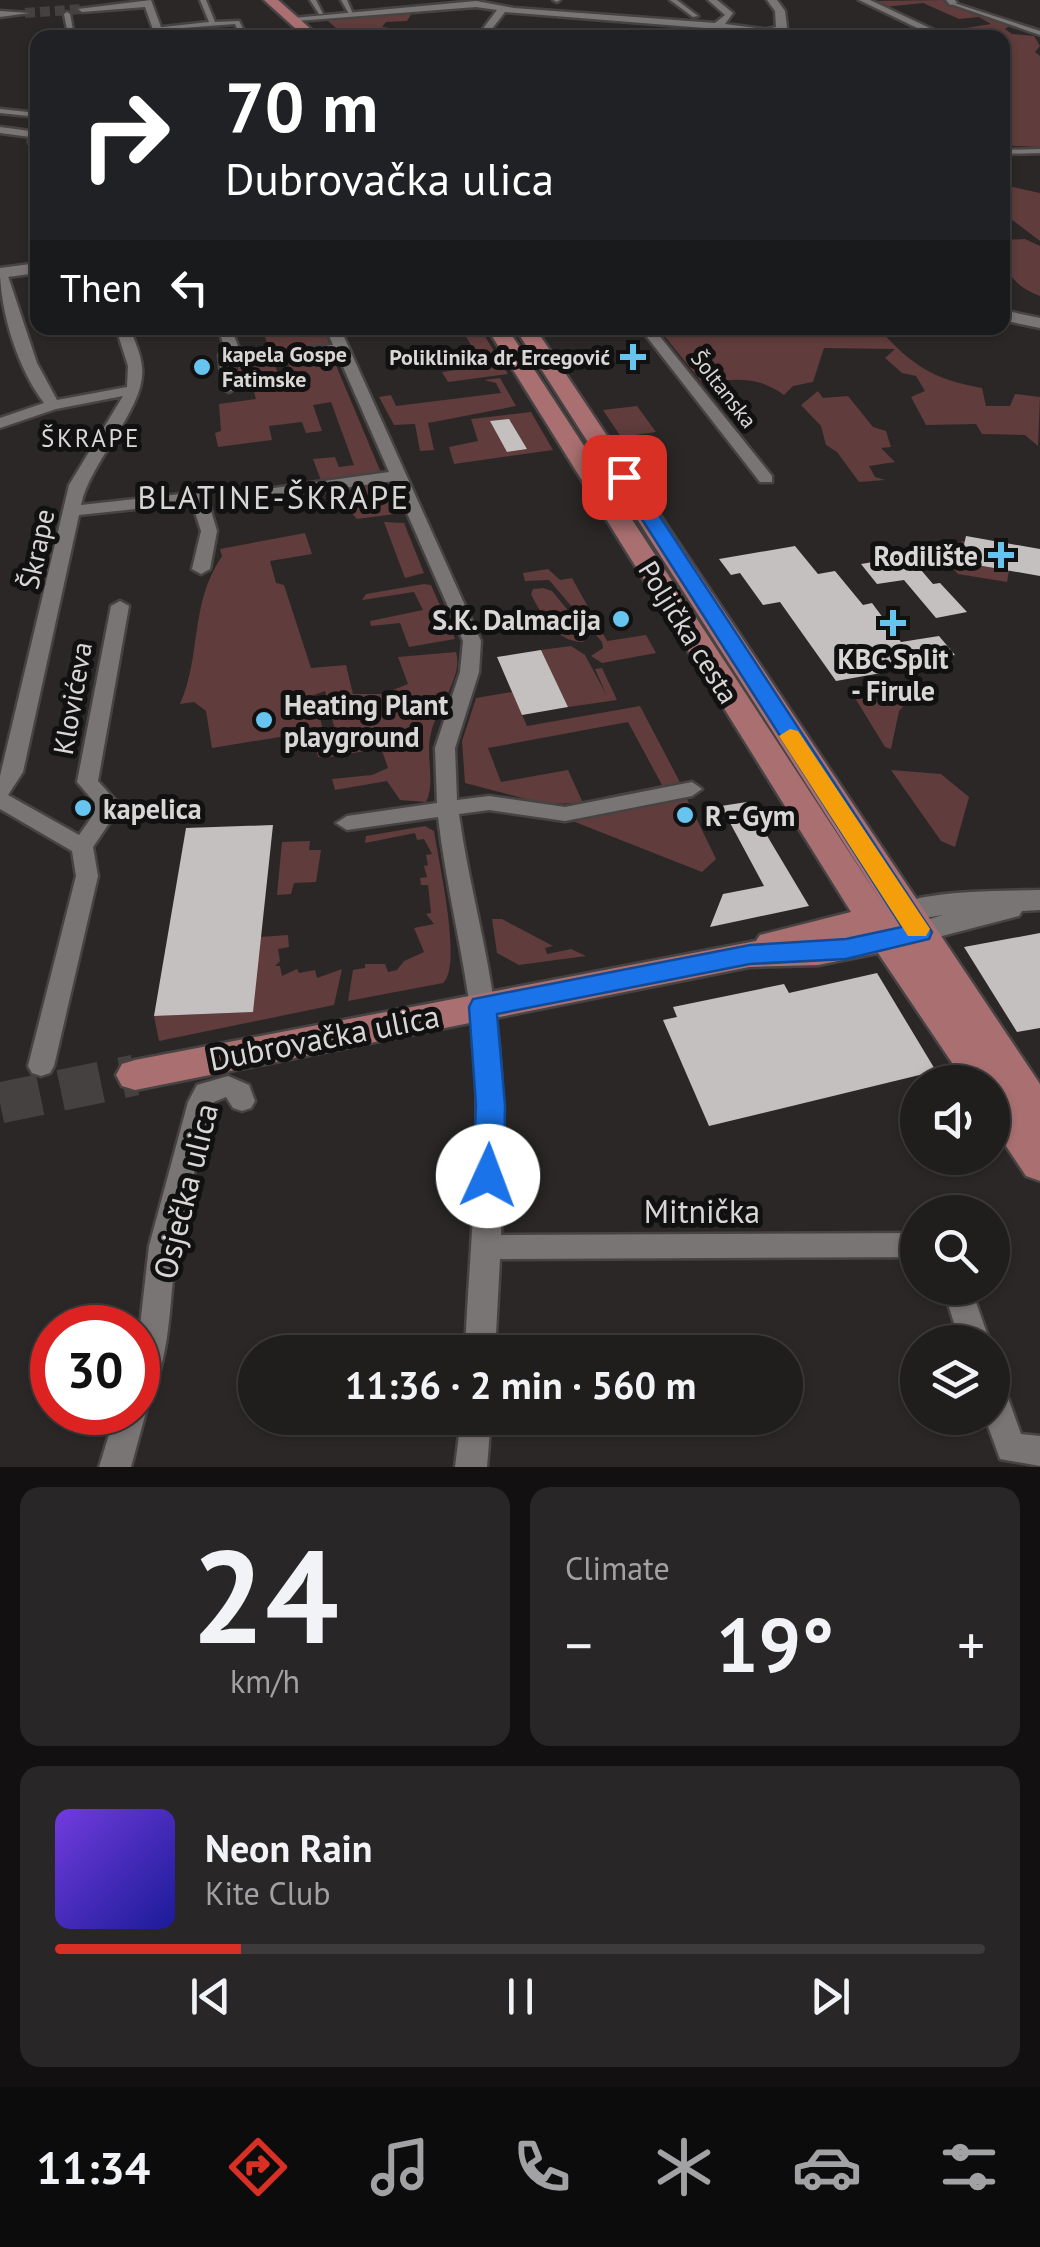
<!DOCTYPE html>
<meta charset="utf-8">
<style>
:root{--surface:#201d1d;--page:#282626;--text:#f1f3f6;--muted:#a2a2a4;--line:#3d3b3b;--accent:#d93025}
body{margin:0;font-family:"PT Sans",sans-serif;background:var(--page);color:var(--text);height:100vh;display:flex;flex-direction:column;font-size:38px;white-space:nowrap}
*{box-sizing:border-box;margin:0}
p{font-size:32px;color:var(--muted)}
.icon{flex:none;width:55px;height:55px;fill:none;stroke:currentColor;stroke-width:2;stroke-linecap:round;stroke-linejoin:round}
.map{position:relative;height:1467px;overflow:hidden}
.drawer{display:flex;flex-direction:column;gap:20px;padding:20px;background:#121010;flex:1}
.drawer>*{flex:none}
.top-card{position:absolute;left:30px;top:30px;width:980px;height:305px;border-radius:20px;box-shadow:0 2px 8px #0004,0 0 0 2px var(--line);background:#202124;color:#fff;overflow:hidden}
.fabs{position:absolute;left:900px;top:1065px;display:grid;gap:20px}
.fabs a{display:grid;place-items:center;width:110px;height:110px;border-radius:50%;background:var(--surface);box-shadow:0 2px 8px #0004,0 0 0 2px var(--line);font-size:50px}
.speed{position:absolute;left:30px;top:1305px;display:flex;gap:20px;font-size:50px;font-weight:700;text-align:center}
.speed>*{display:grid;place-content:center;width:130px;height:130px;border-radius:50%;background:var(--surface);box-shadow:0 2px 8px #0004,0 0 0 2px var(--line);line-height:1}
.speed .limit{border:15px solid #d22;background:#fff;color:#111}
.pin{position:absolute;display:grid;place-items:center;width:85px;height:85px;color:#fff;margin:-42px;border-radius:20px;box-shadow:0 5px 15px #0006}
.me{position:absolute;width:110px;margin:-55px;rotate:2deg;stroke-linejoin:round;filter:drop-shadow(0 0 8px #0008)}
.turn{display:flex;align-items:center;gap:35px;height:210px;padding:0 30px;font-size:45px}
.turn .icon{width:130px;height:130px;stroke-width:2.5}
.turn b{display:block;font-size:70px;line-height:85px}
.then{display:flex;align-items:center;height:95px;padding:0 30px;background:#0003;gap:20px;font-size:38px}
.big{font-size:75px;font-weight:700;line-height:1.1}
.drawer .card{flex:1;display:flex;flex-direction:column;justify-content:center;gap:15px;min-width:0;padding:0 35px;border-radius:20px;background:var(--page)}
.drawer .dial{align-items:center;gap:0}
.dial b{font-size:130px;line-height:1}
.song{display:flex;align-items:center;gap:30px}
.cover{width:120px;height:120px;border-radius:15px;background:linear-gradient(135deg,hsl(260 70% 55%),hsl(240 70% 35%))}
.played{height:10px;border-radius:5px;background:linear-gradient(90deg,var(--accent) 20%,var(--line) 20%)}
.keys{display:flex;justify-content:space-around;direction:ltr}
.heat{display:flex;justify-content:space-between;align-items:center;font-size:55px;direction:ltr}
.drawer .tiles{flex:1;display:grid;gap:20px;grid-template-columns:1fr 1fr}
.card:last-child{grid-column:span 2}
.trip{position:absolute;left:238px;top:1335px;width:565px;height:100px;border-radius:50px;background:var(--surface);box-shadow:0 2px 8px #0004,0 0 0 2px var(--line);font-weight:700;line-height:100px;text-align:center}
.menu{display:flex;height:160px;justify-content:space-around;align-items:center;background:#0d0c0c;color:var(--muted)}
.menu .icon{width:70px;height:70px}
.menu .on{color:var(--accent)}
.menu b{font-size:45px;color:var(--text)}
.map>svg:first-child{display:block}
.green{fill:#603c3c}
.lines{fill:none;stroke-linecap:round;stroke-linejoin:round}
.stream{stroke:#386e87;stroke-width:2.5}
.building{fill:#c5c0c0}
.minor-tunnel{stroke:#454141;stroke-width:10;stroke-dasharray:10 5;stroke-linecap:butt}
.primary-tunnel{stroke:#454141;stroke-width:41;stroke-dasharray:41 21;stroke-linecap:butt}
.pedestrian-casing{stroke:#474343;stroke-width:5}
.minor-casing{stroke:#474343;stroke-width:5}
.tertiary-casing{stroke:#474343;stroke-width:5}
.primary-casing{stroke:#474343;stroke-width:5}
.pedestrian{fill:#7a7575;fill-rule:evenodd}
.minor{fill:#7a7575;fill-rule:evenodd}
.tertiary{fill:#7a7575;fill-rule:evenodd}
.primary{fill:#aa7071;fill-rule:evenodd}
.route{fill:#1a73e8;stroke:#114b97;stroke-width:2.5}
.slow{fill:#f59e0b}
.poi-dot{fill:#66c4ef;stroke:#121111;stroke-width:4}
.labels{text-anchor:middle;dominant-baseline:central;stroke-width:10;stroke-linejoin:round;paint-order:stroke}
.far-poi-label{font-size:22px;font-weight:bold;fill:#d9d6d6;stroke:#121111;text-anchor:start}
.far-street-label{font-size:22px;fill:#d9d6d6;stroke:#121111}
.far-neighbourhood-label{font-size:25px;letter-spacing:2.5px;fill:#d9d6d6;stroke:#121111}
.street-label{font-size:28px;fill:#d9d6d6;stroke:#121111}
.poi-label{font-size:28px;font-weight:bold;fill:#d9d6d6;stroke:#121111;text-anchor:start}
.quarter-label{font-size:32px;letter-spacing:2.5px;fill:#d9d6d6;stroke:#121111}
.near-street-label{font-size:32px;fill:#d9d6d6;stroke:#121111}
</style>
<div class="map">
<svg width="1040" height="1467" viewBox="0 0 1040 1467">
<rect width="100%" height="100%" fill="#2b2727"/>
<!-- green -->
<path class="green" d="M 942,0 L 1007,23 L 1011,25 L 1005,29 L 1012,34 L 1034,36 L 1040,46 L 1035,52 L 1040,56 L 1040,147 L 1013,146 L 1003,134 L 1003,104 L 1007,102 L 1003,93 L 1002,38 L 951,37 L 940,32 L 991,24 L 979,17 L 959,19 L 923,3 L 884,7 L 871,1 Z
M 412,13 L 407,21 L 386,22 L 382,27 L 389,28 L 385,31 L 365,30 L 357,37 L 346,37 L 328,21 L 335,16 Z
M 1003,185 L 1040,193 L 1040,241 L 1011,219 L 1003,219 Z
M 1025,239 L 1040,246 L 1040,296 C 1012,285 1002,270 1003,240 Z
M 262,328 L 269,328 L 272,335 L 324,328 L 330,346 L 270,353 Z
M 461,328 L 480,328 L 508,374 L 448,382 L 442,372 L 483,366 Z
M 670,328 L 878,328 C 912,365 931,379 982,388 L 986,406 L 1010,406 L 1015,394 L 1040,397 L 1038,446 L 1025,435 L 982,434 L 976,424 L 926,425 L 911,397 L 925,391 L 916,376 L 902,373 L 885,358 L 895,349 L 824,348 L 813,382 L 793,386 L 784,395 C 759,376 733,378 703,384 L 662,333 Z
M 330,351 L 382,475 L 322,483 L 313,459 L 335,457 L 339,467 L 354,465 L 331,402 L 313,405 L 322,431 L 306,433 L 302,422 L 269,426 L 272,440 L 218,447 L 215,433 L 221,431 L 219,404 L 256,399 L 252,385 L 237,387 L 238,362 L 272,359 L 285,389 L 295,386 L 286,357 Z
M 500,378 L 516,406 L 428,423 L 434,450 L 420,451 L 415,424 L 394,425 L 379,397 L 391,395 L 396,406 L 501,393 L 496,383 L 484,380 Z
M 818,391 L 823,398 L 848,396 L 873,427 L 886,431 L 891,447 L 881,448 L 895,462 L 869,466 L 875,477 L 885,480 L 859,482 L 837,452 L 826,445 L 821,426 L 801,405 Z
M 637,406 L 656,432 L 621,437 L 603,410 Z
M 531,412 L 553,450 L 454,464 L 449,447 L 478,441 L 471,419 Z
M 383,481 L 388,482 L 399,511 L 395,514 L 357,519 L 345,506 L 358,503 L 353,489 L 308,496 Z
M 384,522 L 404,523 L 424,573 L 405,578 Z
M 305,533 L 312,554 L 270,561 L 276,583 L 284,585 L 311,668 L 346,665 L 353,694 L 383,694 L 408,684 L 398,657 L 456,652 C 464,676 436,709 431,733 C 425,756 436,782 426,802 L 400,800 L 387,781 L 335,790 L 332,779 L 372,775 L 388,768 L 381,748 L 326,758 L 318,757 L 315,742 L 307,743 L 306,735 L 335,730 L 325,691 L 314,695 L 323,730 L 212,748 L 206,711 L 194,702 L 180,704 C 202,654 189,605 222,556 L 220,549 Z
M 965,541 L 960,562 L 1009,571 L 1007,582 L 958,574 L 933,546 Z
M 548,569 L 560,580 L 572,578 L 607,641 L 646,635 L 656,653 L 602,663 L 591,656 L 603,648 L 602,642 L 549,580 L 525,581 L 523,573 Z
M 424,584 L 431,585 L 455,639 L 409,647 L 400,623 L 371,626 L 370,621 L 423,610 L 414,592 L 362,600 L 366,594 Z
M 543,588 L 552,591 L 584,630 L 588,636 L 583,642 C 556,642 542,616 531,594 L 533,589 Z
M 571,646 L 585,655 L 607,696 L 595,669 L 602,668 L 617,700 L 568,707 L 541,650 Z
M 512,692 L 527,726 L 640,706 L 683,788 L 610,802 L 607,796 L 662,785 L 628,722 L 488,748 L 501,782 L 568,770 L 583,803 L 545,804 L 465,783 L 462,741 L 476,698 Z
M 912,697 L 899,711 L 891,749 L 885,747 L 855,698 Z
M 891,770 L 941,774 L 969,797 L 955,847 L 941,841 Z
M 687,799 L 716,859 L 702,872 L 570,820 Z
M 425,826 L 434,831 C 438,859 463,966 443,983 L 348,1001 L 353,970 L 365,968 L 365,964 L 385,964 L 388,972 L 397,970 L 404,961 L 424,952 L 414,928 L 434,924 L 426,914 L 431,913 L 428,885 L 421,885 L 420,878 L 427,877 L 424,866 L 428,865 L 426,855 L 432,854 L 424,839 L 417,840 L 415,833 L 365,843 L 366,836 Z
M 310,841 L 309,850 L 321,850 L 316,882 L 294,883 L 291,894 L 277,895 L 282,842 Z
M 492,919 L 502,919 L 553,946 L 545,948 L 547,954 L 571,949 L 586,956 L 519,965 L 497,953 Z
M 288,935 L 289,947 L 278,949 L 280,961 L 275,966 L 280,966 L 282,976 L 297,969 L 299,973 L 315,970 L 317,978 L 342,969 L 334,1005 L 159,1041 L 154,1016 L 252,1012 L 260,937 Z"/>
<g class="lines">
<!-- stream -->
<path class="stream" d="M 1002,150 L 1040,150"/>
</g>
<!-- building -->
<path class="building" d="M 509,419 L 527,449 L 507,452 L 490,421 Z
M 966,536 L 1040,549 L 1040,576 L 960,562 Z
M 795,546 L 818,574 L 835,571 L 863,605 L 872,603 L 901,642 L 939,636 L 955,655 L 877,668 L 881,673 L 836,681 L 780,602 L 763,605 L 740,573 L 731,575 L 719,559 Z
M 909,556 L 933,584 L 940,583 L 967,612 L 936,618 L 904,580 L 877,584 L 861,564 Z
M 541,650 L 568,707 L 522,715 L 497,657 Z
M 747,802 L 809,906 L 710,927 L 723,894 L 764,886 L 721,806 Z
M 273,825 L 253,1012 L 154,1016 L 186,828 Z
M 1040,933 L 1040,1028 L 1017,1032 L 964,947 Z
M 877,973 L 936,1071 L 709,1126 L 663,1020 L 677,1017 L 673,1007 L 784,984 L 789,993 Z"/>
<g class="lines">
<!-- minor-tunnel -->
<path class="minor-tunnel" d="M 25,13 L 82,9"/>
<!-- primary-tunnel -->
<path class="primary-tunnel" d="M 0,1103 L 135,1075"/>
<!-- pedestrian casing -->
<g class="pedestrian-casing">
<path id="pedestrian" d="M 200,0 L 206,0 L 215,22 L 239,21 L 248,38 L 241,38 L 235,24 L 157,30 L 154,28 L 209,22 Z
M 310,0 L 316,0 L 323,14 L 319,14 Z
M 341,0 L 347,0 L 353,14 L 349,14 Z
M 553,0 L 560,0 L 557,2 Z
M 670,0 L 677,0 L 698,16 L 693,17 Z
M 951,2 L 1040,31 L 1040,35 L 951,4 Z
M 67,12 L 70,14 L 74,35 L 71,37 L 68,35 L 64,14 Z
M 0,109 L 38,113 L 38,117 L 0,113 Z
M 29,139 L 38,139 L 38,144 L 29,143 Z
M 1040,149 L 1040,153 L 1002,154 L 1002,150 Z"/>
</g>
<!-- minor casing -->
<g class="minor-casing">
<path id="minor" d="M 151,0 L 165,38 L 156,38 L 145,7 L 82,12 L 78,9 Z
M 708,0 L 717,0 L 733,13 L 725,24 L 771,30 L 766,33 L 505,12 L 485,38 L 476,38 L 497,10 L 476,7 L 297,21 L 293,18 L 476,1 L 514,8 L 715,23 L 725,15 Z
M 859,0 L 870,0 L 951,38 L 938,38 Z
M 946,0 L 955,0 L 957,3 L 950,5 Z
M 0,11 L 29,13 L 0,17 Z
M 783,29 L 810,36 L 811,38 L 780,34 Z
M 0,127 L 38,132 L 38,138 L 0,133 Z
M 0,269 L 7,273 L 37,363 L 57,400 L 127,387 L 128,366 L 116,328 L 130,328 C 134,340 141,354 142,367 C 147,407 90,461 81,505 L 199,492 L 207,497 L 217,531 L 210,569 L 201,574 L 192,569 L 201,531 L 192,503 L 79,515 L 23,772 L 8,795 L 79,835 L 91,818 L 95,803 L 77,782 L 111,606 L 120,601 L 129,606 L 98,781 L 117,802 L 112,819 L 93,847 L 98,876 L 54,1066 L 50,1073 L 41,1076 L 32,1073 L 28,1066 L 76,876 L 72,851 L 0,809 L 0,776 L 69,485 L 123,396 L 56,409 L 0,428 L 0,418 L 44,403 C 18,369 0,312 0,269 Z
M 218,328 L 231,328 L 240,351 L 233,357 L 236,388 L 229,392 L 222,388 L 219,355 L 225,349 Z
M 326,328 L 340,328 L 481,641 L 479,672 L 455,748 L 457,800 L 489,796 L 565,807 L 692,782 L 702,789 L 692,796 L 565,821 L 489,810 L 459,814 C 468,881 487,945 495,1011 C 505,1085 504,1160 501,1235 L 918,1233 L 918,1257 L 500,1259 L 495,1352 L 465,1352 C 469,1253 481,1153 475,1053 C 469,973 447,896 438,817 L 347,830 L 336,823 L 347,816 L 437,803 L 435,748 L 460,672 L 463,641 L 393,481 L 260,500 L 252,495 L 260,490 L 389,472 L 337,353 L 280,359 L 273,355 L 280,351 L 333,345 Z
M 640,328 L 653,328 L 772,476 L 772,482 L 760,482 Z
M 228,1076 L 249,1085 L 255,1101 L 251,1108 L 242,1111 L 233,1108 L 226,1097 L 214,1102 C 202,1150 184,1199 177,1247 C 168,1304 173,1346 149,1401 L 143,1404 L 146,1412 L 131,1467 L 99,1467 L 116,1412 L 138,1412 L 138,1344 L 149,1246 L 188,1102 L 197,1085 Z
M 943,1288 L 971,1288 L 990,1342 L 960,1342 Z
M 992,1380 L 1003,1384 L 1021,1434 L 1040,1436 L 1040,1466 L 1000,1459 L 985,1418 L 992,1418 Z
M 461,1418 L 491,1418 L 487,1467 L 455,1467 Z"/>
</g>
<!-- tertiary casing -->
<g class="tertiary-casing">
<path id="tertiary" d="M 767,0 L 777,0 L 785,11 L 788,35 L 755,32 L 776,27 L 775,11 Z
M 38,263 L 38,273 L 0,278 L 0,268 Z
M 1002,310 L 1040,318 L 1040,328 L 1002,320 Z
M 1040,890 L 1040,910 L 1022,911 L 1019,916 L 919,942 L 909,939 L 905,932 L 909,925 L 943,915 L 905,921 L 895,918 L 891,911 L 895,904 C 941,890 992,891 1040,890 Z"/>
</g>
<!-- primary casing -->
<g class="primary-casing">
<path id="primary" d="M 264,0 L 278,0 L 321,38 L 306,38 Z
M 487,328 L 507,328 L 883,904 L 515,328 L 535,328 L 1040,1084 L 1040,1181 L 1026,1176 L 992,1125 L 992,1082 L 965,1082 L 878,953 L 818,965 L 749,967 L 135,1090 L 122,1086 L 116,1075 L 122,1064 L 135,1060 L 756,941 L 760,935 L 851,912 Z"/>
</g>
<!-- pedestrian -->
<use href="#pedestrian" class="pedestrian"/>
<!-- minor -->
<use href="#minor" class="minor"/>
<!-- tertiary -->
<use href="#tertiary" class="tertiary"/>
<!-- primary -->
<use href="#primary" class="primary"/>
</g>
<!-- route -->
<path class="route" d="M 618,473 L 634,477 L 932,932 L 929,939 L 846,959 L 750,964 L 497,1014 L 505,1105 L 504,1176 L 499,1185 L 488,1189 L 478,1185 L 473,1176 L 476,1105 L 469,1007 L 473,999 L 750,945 L 846,939 L 902,927 L 615,477 Z"/>
<!-- slow -->
<path class="slow" d="M 790,729 L 798,731 L 930,929 L 926,936 L 908,936 L 779,736 Z"/>
<!-- markers -->
<g class="poi-dot">
<path d="M628 342h10v10h10v10h-10v10h-10v-10h-10v-10h10z"/>
<circle cx="202" cy="367" r="10"/>
<path d="M996 540h10v10h10v10h-10v10h-10v-10h-10v-10h10z"/>
<circle cx="621" cy="619" r="10"/>
<path d="M888 608h10v10h10v10h-10v10h-10v-10h-10v-10h10z"/>
<circle cx="264" cy="720" r="10"/>
<circle cx="83" cy="808" r="10"/>
<circle cx="685" cy="815" r="10"/>
</g>
<g class="labels">
<!-- far-poi labels -->
<g class="far-poi-label">
<text x="222" y="354">kapela Gospe<tspan x="222" dy="25">Fatimske</tspan></text>
<text x="610" y="357" text-anchor="end">Poliklinika dr. Ercegović</text>
</g>
<!-- far-street labels -->
<g class="far-street-label">
<text transform="translate(724 389) rotate(52)">Šoltanska</text>
</g>
<!-- far-neighbourhood labels -->
<g class="far-neighbourhood-label">
<text x="91" y="438">ŠKRAPE</text>
</g>
<!-- street labels -->
<g class="street-label">
<text transform="translate(36 549) rotate(-78)">Škrape</text>
<text transform="translate(689 632) rotate(58)">Poljička cesta</text>
<text transform="translate(72 698) rotate(-80)">Klovićeva</text>
</g>
<!-- poi labels -->
<g class="poi-label">
<text x="978" y="555" text-anchor="end">Rodilište</text>
<text x="601" y="619" text-anchor="end">S.K. Dalmacija</text>
<text x="893" y="658" text-anchor="middle">KBC Split<tspan x="893" dy="32">- Firule</tspan></text>
<text x="284" y="704">Heating Plant<tspan x="284" dy="32">playground</tspan></text>
<text x="103" y="808">kapelica</text>
<text x="705" y="815">R - Gym</text>
</g>
<!-- quarter labels -->
<g class="quarter-label">
<text x="274" y="497">BLATINE-ŠKRAPE</text>
</g>
<!-- near-street labels -->
<g class="near-street-label">
<text transform="translate(324 1037) rotate(-11)">Dubrovačka ulica</text>
<text transform="translate(185 1191) rotate(-76)">Osječka ulica</text>
<text x="702" y="1211">Mitnička</text>
</g>
</g>
</svg>
<div class="fabs">
<a><svg class="icon" aria-label="sound" viewBox="0 0 24 24"><path d="M4 9h4l5-4v14l-5-4H4zM17 9q2 3 0 6"/></svg></a>
<a><svg class="icon" aria-label="search" viewBox="0 0 24 24"><circle cx="10" cy="10" r="6"/><path d="M15 15l6 6"/></svg></a>
<a><svg class="icon" aria-label="layers" viewBox="0 0 24 24"><path d="M12 4l9 5-9 5-9-5zM3 14l9 5 9-5"/></svg></a>
</div>
<div class="speed"><div class="limit">30</div></div>
<div class="pin" style="left:624px;top:477px;background:#d93025"><svg class="icon" aria-label="arrive" viewBox="0 0 24 24"><path d="M6 21V4h12l-3 4 3 4H6"/></svg></div>
<svg class="me" style="left:488px;top:1176px" viewBox="-20 -20 40 40"><circle r="19" fill="#fff"/><path d="M0-13L10 11 0 6-10 11z" fill="#1a73e8"/></svg>
<div class="trip">11:36 · 2 min · 560 m</div>
<div class="top-card">
<div class="turn"><svg class="icon" aria-label="right" viewBox="0 0 24 24"><path d="M7 20v-9h11M14 6l5 5-5 5"/></svg><div><b>70 m</b>Dubrovačka ulica</div></div>
<div class="then">Then<svg class="icon" aria-label="left" viewBox="0 0 24 24"><path d="M17 20v-9H6M10 6l-5 5 5 5"/></svg></div>
</div>
</div>
<section class="drawer">
<div class="tiles">
<div class="card dial"><b>24</b><p>km/h</p></div>
<div class="card"><p>Climate</p>
<div class="heat"><a>−</a><b class="big">19°</b><a>+</a></div>
</div>
<div class="card">
<div class="song"><i class="cover"></i><div><b>Neon Rain</b><p>Kite Club</p></div></div>
<div class="played"></div>
<div class="keys"><svg class="icon" aria-label="previous" viewBox="0 0 24 24"><path d="M18 5L8 12l10 7zM5 5v14"/></svg><svg class="icon" aria-label="pause" viewBox="0 0 24 24"><path d="M8 5v14M16 5v14"/></svg><svg class="icon" aria-label="next" viewBox="0 0 24 24"><path d="M6 5l10 7-10 7zM19 5v14"/></svg></div>
</div>
</div>
</section>
<nav class="menu">
<b>11:34</b>
<svg class="icon on" aria-label="directions" viewBox="0 0 24 24"><path d="M12 3l9 9-9 9-9-9zM9 14v-3h6M13 9l2 2-2 2"/></svg>
<svg class="icon" aria-label="music" viewBox="0 0 24 24"><path d="M9 18V5l10-2v13"/><circle cx="6" cy="18" r="3"/><circle cx="16" cy="16" r="3"/></svg>
<svg class="icon" aria-label="phone" viewBox="0 0 24 24"><path d="M5 4h4l2 5-3 2q2 4 5 5l2-3 5 2v4C11 20 4 13 5 4z"/></svg>
<svg class="icon" aria-label="climate" viewBox="0 0 24 24"><path d="M12 3v18M4 7l16 10M4 17L20 7"/></svg>
<svg class="icon" aria-label="car" viewBox="0 0 24 24"><path d="M5 17H2v-5l4-1 3-4h7l3 4 3 1v5h-3M9 17h6M6 11h13"/><circle cx="7" cy="17" r="2"/><circle cx="17" cy="17" r="2"/></svg>
<svg class="icon" aria-label="filters" viewBox="0 0 24 24"><path d="M4 7h16M4 17h16"/><circle cx="9" cy="7" r="2"/><circle cx="15" cy="17" r="2"/></svg>
</nav>
